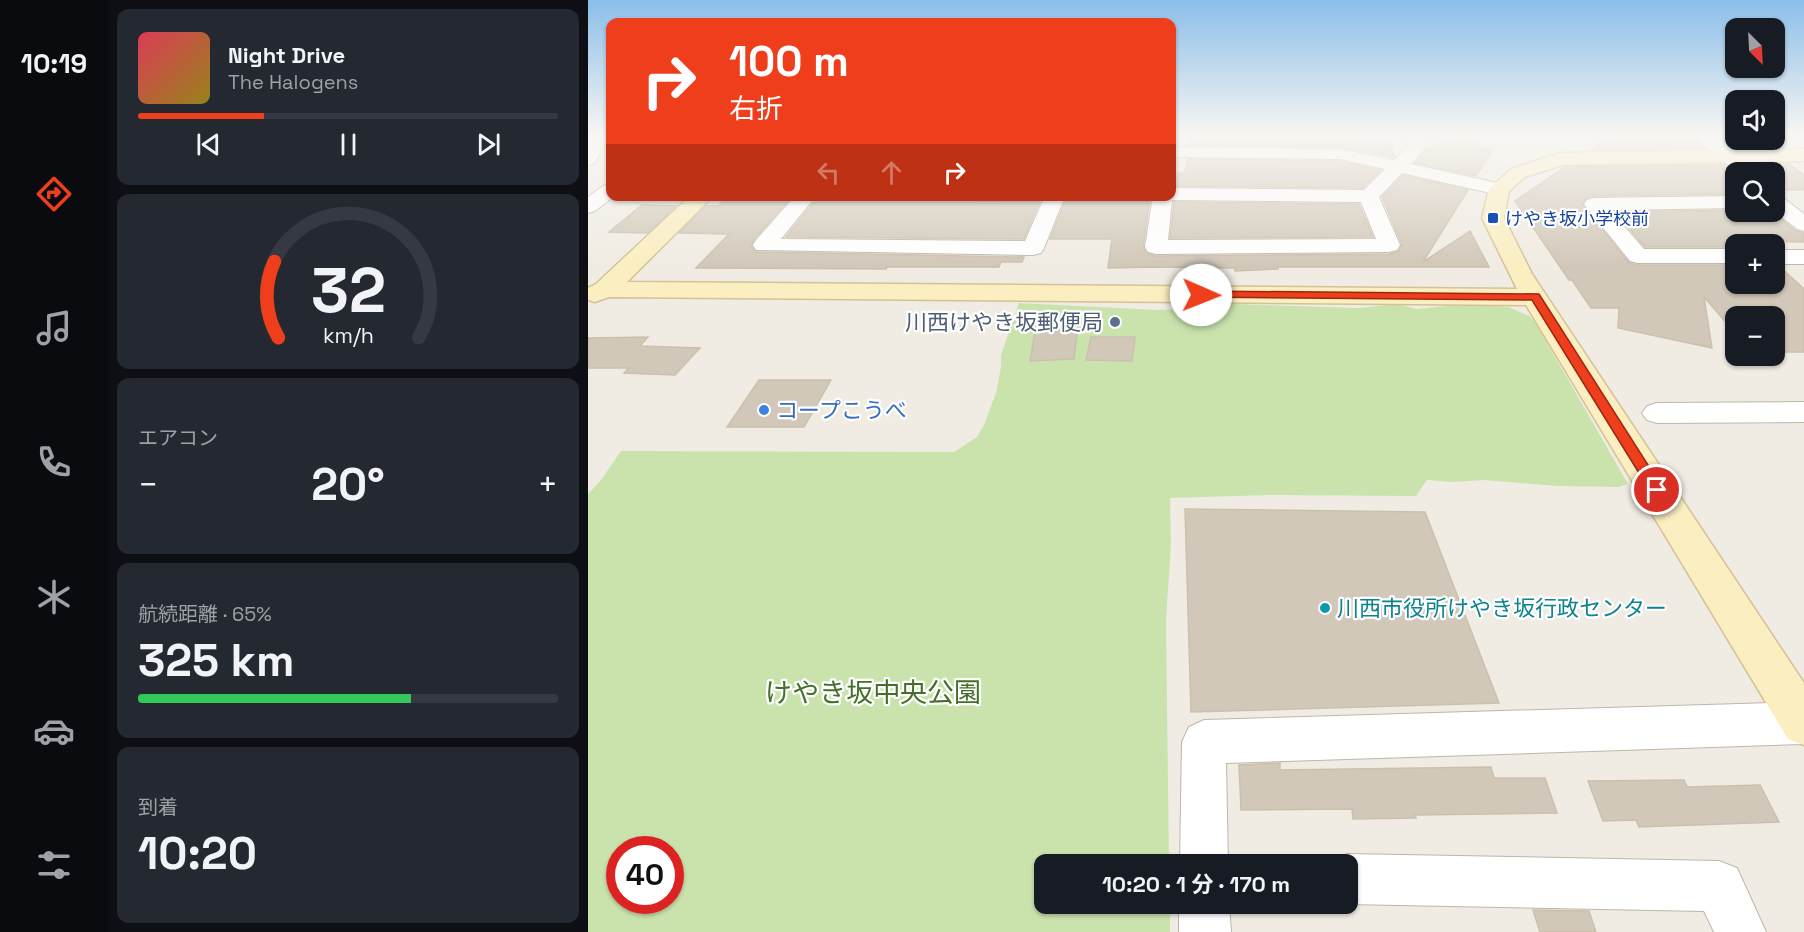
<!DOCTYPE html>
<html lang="ja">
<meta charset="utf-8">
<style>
:root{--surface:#171b24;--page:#242831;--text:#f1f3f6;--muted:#9ea1a6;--line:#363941;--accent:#ef3e1b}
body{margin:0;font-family:"Space Grotesk","Noto Sans JP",sans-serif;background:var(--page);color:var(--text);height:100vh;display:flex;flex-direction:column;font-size:22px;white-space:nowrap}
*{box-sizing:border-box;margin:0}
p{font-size:20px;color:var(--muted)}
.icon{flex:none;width:33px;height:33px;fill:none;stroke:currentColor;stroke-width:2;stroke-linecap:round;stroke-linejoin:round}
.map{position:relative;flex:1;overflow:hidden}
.drawer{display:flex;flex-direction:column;gap:9px;padding:9px;background:#0d0f14;width:480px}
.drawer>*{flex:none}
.banner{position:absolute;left:18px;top:18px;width:570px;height:183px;border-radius:12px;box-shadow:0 2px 4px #0004;background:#ef3e1b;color:#fff;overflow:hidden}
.needle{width:39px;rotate:156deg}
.fabs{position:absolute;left:1137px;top:18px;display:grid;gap:12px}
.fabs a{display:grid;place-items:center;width:60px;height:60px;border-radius:12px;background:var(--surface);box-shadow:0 2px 4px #0004;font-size:30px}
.speed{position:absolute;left:18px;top:836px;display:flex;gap:12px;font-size:30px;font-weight:700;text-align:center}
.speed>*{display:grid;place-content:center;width:78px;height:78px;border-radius:50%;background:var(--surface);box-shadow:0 2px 4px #0004;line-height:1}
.speed .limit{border:9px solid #d22;background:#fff;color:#111}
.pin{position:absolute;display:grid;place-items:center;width:51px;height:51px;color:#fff;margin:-26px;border:3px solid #fff;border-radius:50%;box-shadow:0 2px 6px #0007}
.me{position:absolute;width:66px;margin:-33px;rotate:91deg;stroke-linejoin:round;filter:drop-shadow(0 0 4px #0008)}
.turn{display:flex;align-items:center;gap:21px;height:126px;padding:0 24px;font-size:27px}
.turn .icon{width:78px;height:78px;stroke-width:2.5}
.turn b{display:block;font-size:42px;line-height:51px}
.lanes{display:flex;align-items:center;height:57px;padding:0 24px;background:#0003;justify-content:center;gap:30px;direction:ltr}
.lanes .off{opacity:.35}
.big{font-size:45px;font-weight:700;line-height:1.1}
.drawer .card{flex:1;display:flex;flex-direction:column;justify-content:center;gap:9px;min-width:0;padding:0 21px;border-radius:12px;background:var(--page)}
.drawer .dial{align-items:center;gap:0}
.dial svg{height:156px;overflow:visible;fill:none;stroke:var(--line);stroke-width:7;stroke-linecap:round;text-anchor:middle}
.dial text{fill:var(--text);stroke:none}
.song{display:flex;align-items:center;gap:18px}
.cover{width:72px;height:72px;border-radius:9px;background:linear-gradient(135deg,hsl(350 70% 55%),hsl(50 70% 35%))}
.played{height:6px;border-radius:3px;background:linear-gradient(90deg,var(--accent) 30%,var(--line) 30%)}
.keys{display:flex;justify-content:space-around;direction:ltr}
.heat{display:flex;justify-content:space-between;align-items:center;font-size:33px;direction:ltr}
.charge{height:9px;border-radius:4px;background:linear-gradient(90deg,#34c759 65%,var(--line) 0)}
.trip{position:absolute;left:446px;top:854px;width:324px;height:60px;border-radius:12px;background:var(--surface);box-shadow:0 2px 4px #0004;font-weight:700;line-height:60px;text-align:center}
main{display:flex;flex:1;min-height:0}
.dock{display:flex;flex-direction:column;width:108px;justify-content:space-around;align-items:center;background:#090b0e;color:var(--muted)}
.dock .icon{width:42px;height:42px}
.dock .on{color:var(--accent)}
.dock b{font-size:27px;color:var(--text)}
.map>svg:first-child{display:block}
.green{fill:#cae3ad;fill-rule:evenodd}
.building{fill:#d1c8b9;stroke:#cbc0ac;stroke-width:1.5}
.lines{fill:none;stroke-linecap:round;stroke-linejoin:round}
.street-casing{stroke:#beb7a9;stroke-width:2}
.secondary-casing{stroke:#d2c296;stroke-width:3}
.street{fill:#fff;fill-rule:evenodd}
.secondary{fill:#fbeec1;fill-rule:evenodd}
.route{fill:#ef3e1b;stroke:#9b2812;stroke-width:1.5}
.transit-dot{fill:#1a4fb4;stroke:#fff;stroke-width:2}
.service-dot{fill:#5c6f8a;stroke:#fff;stroke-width:2}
.shop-dot{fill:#3f7fe0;stroke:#fff;stroke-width:2}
.culture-dot{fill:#0f9aa8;stroke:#fff;stroke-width:2}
.labels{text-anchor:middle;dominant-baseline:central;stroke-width:4.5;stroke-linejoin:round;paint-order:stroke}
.far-transit-label{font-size:18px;fill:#164399;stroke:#fff;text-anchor:start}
.service-label{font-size:22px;fill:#4e5e75;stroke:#fff;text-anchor:end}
.shop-label{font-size:22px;fill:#366cbe;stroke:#fff;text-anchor:start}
.culture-label{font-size:22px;fill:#0d838f;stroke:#fff;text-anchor:start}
.near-park-label{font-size:27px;fill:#446f2a;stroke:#fff}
</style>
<main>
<nav class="dock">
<b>10:19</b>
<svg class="icon on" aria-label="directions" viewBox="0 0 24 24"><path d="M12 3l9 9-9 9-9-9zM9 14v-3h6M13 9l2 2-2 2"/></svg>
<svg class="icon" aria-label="music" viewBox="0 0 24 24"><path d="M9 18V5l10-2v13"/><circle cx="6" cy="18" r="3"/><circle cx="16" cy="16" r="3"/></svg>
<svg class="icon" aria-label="phone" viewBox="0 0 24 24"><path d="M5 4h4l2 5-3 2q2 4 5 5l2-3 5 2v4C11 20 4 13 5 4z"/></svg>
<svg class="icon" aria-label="climate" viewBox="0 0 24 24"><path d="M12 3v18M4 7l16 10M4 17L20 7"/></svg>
<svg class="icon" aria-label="car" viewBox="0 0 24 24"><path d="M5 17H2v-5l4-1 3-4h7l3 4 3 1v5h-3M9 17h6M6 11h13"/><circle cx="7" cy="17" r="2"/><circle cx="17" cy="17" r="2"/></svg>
<svg class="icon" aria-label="filters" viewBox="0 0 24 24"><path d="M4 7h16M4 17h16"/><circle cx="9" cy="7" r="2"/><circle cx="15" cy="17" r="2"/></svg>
</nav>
<section class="drawer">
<div class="card">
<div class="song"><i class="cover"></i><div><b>Night Drive</b><p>The Halogens</p></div></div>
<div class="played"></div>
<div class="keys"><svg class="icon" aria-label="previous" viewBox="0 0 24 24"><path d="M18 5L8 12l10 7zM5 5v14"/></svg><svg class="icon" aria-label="pause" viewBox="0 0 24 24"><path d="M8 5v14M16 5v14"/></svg><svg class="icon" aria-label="next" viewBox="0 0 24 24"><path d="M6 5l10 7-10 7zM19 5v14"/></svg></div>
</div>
<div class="card dial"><svg viewBox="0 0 100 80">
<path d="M14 69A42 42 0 1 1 86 69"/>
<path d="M14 69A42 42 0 0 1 12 30" stroke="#ef3e1b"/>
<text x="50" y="56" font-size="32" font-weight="700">32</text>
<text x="50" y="72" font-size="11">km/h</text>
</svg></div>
<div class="card"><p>エアコン</p>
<div class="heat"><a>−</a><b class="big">20°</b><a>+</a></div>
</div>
<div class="card"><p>航続距離 · 65%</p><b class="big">325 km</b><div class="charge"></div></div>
<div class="card"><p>到着</p><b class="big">10:20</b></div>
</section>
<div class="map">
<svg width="1216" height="932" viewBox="0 0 1216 932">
<rect width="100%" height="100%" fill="#f0ece3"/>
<!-- green -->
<path class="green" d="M 431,303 L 569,310 L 598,309 L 611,312 L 613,303 L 629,306 L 644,304 L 771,308 L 809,304 L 829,309 L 878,304 L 921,307 L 941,316 L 947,322 L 1040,484 L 1031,487 L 970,486 L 896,480 L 863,482 L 839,480 L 828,496 L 682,495 L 582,498 L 583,545 L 578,620 L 581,864 L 456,864 L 456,903 L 582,903 L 582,932 L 0,932 L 0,494 L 13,480 L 33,451 L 366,452 L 389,437 L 396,425 L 408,393 L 413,367 L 413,355 ZM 32,849 L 82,849 L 82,900 L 32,900 Z"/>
<!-- building -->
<path class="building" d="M 603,135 L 769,136 L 771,143 L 803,144 L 806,157 L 752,147 L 601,145 Z
M 1025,135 L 1102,135 L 1116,148 L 1003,150 Z
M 1129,135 L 1148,135 L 1148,140 L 1168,140 L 1179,147 L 1147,148 Z
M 873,137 L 904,151 L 888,176 L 827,163 L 840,148 Z
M 599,159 L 752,161 L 793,170 L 775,188 L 587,186 L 590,173 L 597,173 Z
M 1163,164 L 1201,164 L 1216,175 L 1216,190 L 1186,190 L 1186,172 L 1169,172 Z
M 1136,165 L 1148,174 L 1148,194 L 1006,196 L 998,198 L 994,204 L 1041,263 L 1050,265 L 1148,265 L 1148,284 L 1186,284 L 1186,266 L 1191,266 L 1216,289 L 1216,352 L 1186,352 L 1186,316 L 1148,316 L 1148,334 L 1116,297 L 1124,348 L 1030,328 L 1031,308 L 1003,308 L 984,280 L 981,280 L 927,201 L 977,167 Z
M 815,175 L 880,190 L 835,262 L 882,231 L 901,267 L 689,267 L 690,269 L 647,271 L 647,268 L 565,267 L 520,268 L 524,239 L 462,239 L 479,196 L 562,198 L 555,247 L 558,253 L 567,256 L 802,254 L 811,251 L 814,244 L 794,197 Z
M 405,196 L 454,196 L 436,239 L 198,237 L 226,202 L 383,202 L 405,201 Z
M 134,202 L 199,202 L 166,239 L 163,246 L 168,252 L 436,257 L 434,262 L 413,262 L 411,267 L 299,267 L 298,269 L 108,268 L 141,234 L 91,233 L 118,206 L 130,206 Z
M 586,202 L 771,204 L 785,237 L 582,238 Z
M 54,205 L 89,206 L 60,233 L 21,232 Z
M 1148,210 L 1184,212 L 1208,231 L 1216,233 L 1216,242 L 1163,241 L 1168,244 L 1148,244 L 1148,247 L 1057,247 L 1027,212 Z
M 490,326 L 486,359 L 442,361 L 448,327 Z
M 60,337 L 52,346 L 112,348 L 87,375 L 36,373 L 41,368 L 0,368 L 0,338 Z
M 503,337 L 547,337 L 544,361 L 498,360 Z
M 171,380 L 243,380 L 216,427 L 139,427 Z
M 597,509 L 837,512 L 911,703 L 603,712 Z
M 692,763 L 692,770 L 903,767 L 906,778 L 957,778 L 969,813 L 827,815 L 828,818 L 765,819 L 764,809 L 653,810 L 651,765 Z
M 1096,780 L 1099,787 L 1172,785 L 1191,822 L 1051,827 L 1048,820 L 1015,821 L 1000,781 Z
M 945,910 L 1001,911 L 1008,932 L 952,932 Z"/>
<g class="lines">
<!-- street casing -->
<g class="street-casing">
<path id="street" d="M 5,135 L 22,135 L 6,164 L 0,165 L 0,144 Z
M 814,135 L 832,135 L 838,147 L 823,164 L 918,185 L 921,189 L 918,193 L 911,195 L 814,173 L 791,197 L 812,245 L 809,250 L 801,252 L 568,254 L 560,252 L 557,247 L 565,196 L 584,196 L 584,188 L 776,190 L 797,169 L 752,159 L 584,157 L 584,147 L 752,149 L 806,160 L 820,146 ZM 584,200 L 773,202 L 788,239 L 580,240 Z
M 1104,135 L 1125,135 L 1147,151 L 1167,172 L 1148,172 Z
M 22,184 L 22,196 L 26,196 L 7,211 L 0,213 L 0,197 L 15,186 Z
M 1186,194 L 1193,196 L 1216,214 L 1216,231 L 1209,229 L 1186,211 Z
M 207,196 L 228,196 L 193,239 L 437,241 L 457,196 L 477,196 L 456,248 L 453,253 L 445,255 L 168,250 L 165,245 L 168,240 Z
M 1148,196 L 1148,208 L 1022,210 L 1056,249 L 1148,249 L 1148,263 L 1050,263 L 1042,261 L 996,204 L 999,200 L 1006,198 Z
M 1186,250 L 1216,250 L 1216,264 L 1186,264 Z
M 1216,402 L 1216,422 L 1069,423 L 1059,420 L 1054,413 L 1059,406 L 1069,403 Z
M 1216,702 L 1216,744 L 638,763 L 640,864 L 592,864 L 594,742 L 601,727 L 616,720 Z
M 759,854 L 1131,861 L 1149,868 L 1178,932 L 1126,932 L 1116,911 L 759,904 L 759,864 L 741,864 Z
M 591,903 L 641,903 L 643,932 L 591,932 Z"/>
</g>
<!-- secondary casing -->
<g class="secondary-casing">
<path id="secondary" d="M 1216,149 L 1216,161 L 974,165 L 937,177 L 921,191 L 916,218 L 944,274 L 1216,683 L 1216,745 L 1200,739 L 938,305 L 21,297 L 7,302 L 0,300 L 0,288 L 8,284 L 102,196 L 125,196 L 39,282 L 929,289 L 894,218 L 901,189 L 923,169 L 972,153 Z"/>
</g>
<!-- street -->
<use href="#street" class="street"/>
<!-- secondary -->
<use href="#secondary" class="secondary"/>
</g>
<!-- sky -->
<linearGradient id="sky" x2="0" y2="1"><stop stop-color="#8bbee9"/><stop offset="0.51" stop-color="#f8f6f2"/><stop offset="1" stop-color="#f8f6f2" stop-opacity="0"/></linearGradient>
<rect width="1216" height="266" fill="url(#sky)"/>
<!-- route -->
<path class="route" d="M 613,291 L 951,294 L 1076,490 L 1069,495 L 1064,494 L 944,300 L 609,297 L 607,295 Z"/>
<!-- markers -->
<rect class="transit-dot" x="899" y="212" width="12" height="12" rx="3"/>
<circle class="service-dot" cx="527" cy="322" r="6"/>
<circle class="shop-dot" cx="176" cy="410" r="6"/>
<circle class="culture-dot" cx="737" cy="608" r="6"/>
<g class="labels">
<!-- far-transit labels -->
<g class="far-transit-label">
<text x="917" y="218">けやき坂小学校前</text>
</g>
<!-- service labels -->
<g class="service-label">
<text x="515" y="322">川西けやき坂郵便局</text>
</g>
<!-- shop labels -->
<g class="shop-label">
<text x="188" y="410">コープこうべ</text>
</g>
<!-- culture labels -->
<g class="culture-label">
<text x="749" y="608">川西市役所けやき坂行政センター</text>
</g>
<!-- near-park labels -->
<g class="near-park-label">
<text x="285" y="692">けやき坂中央公園</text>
</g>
</g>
</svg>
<div class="fabs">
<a><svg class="needle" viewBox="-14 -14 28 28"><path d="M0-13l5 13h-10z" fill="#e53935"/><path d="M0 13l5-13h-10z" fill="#9ea1a6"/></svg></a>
<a><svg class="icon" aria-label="sound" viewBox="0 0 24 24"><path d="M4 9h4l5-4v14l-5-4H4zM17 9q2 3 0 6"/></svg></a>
<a><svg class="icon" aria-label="search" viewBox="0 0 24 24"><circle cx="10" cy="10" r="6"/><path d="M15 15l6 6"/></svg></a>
<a>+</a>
<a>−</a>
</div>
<div class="speed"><div class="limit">40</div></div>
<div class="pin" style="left:1069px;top:490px;background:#d93025"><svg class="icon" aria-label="arrive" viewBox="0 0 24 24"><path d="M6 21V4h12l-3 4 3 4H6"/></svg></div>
<svg class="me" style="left:613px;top:295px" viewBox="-20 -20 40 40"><circle r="19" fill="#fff"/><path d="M0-13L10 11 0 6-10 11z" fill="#ef3e1b"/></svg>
<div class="trip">10:20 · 1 分 · 170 m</div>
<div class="banner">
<div class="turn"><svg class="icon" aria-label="right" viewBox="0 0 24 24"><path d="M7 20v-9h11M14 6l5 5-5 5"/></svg><div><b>100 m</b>右折</div></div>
<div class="lanes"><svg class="icon off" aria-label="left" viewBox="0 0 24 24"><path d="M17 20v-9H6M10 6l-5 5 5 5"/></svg><svg class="icon off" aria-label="ahead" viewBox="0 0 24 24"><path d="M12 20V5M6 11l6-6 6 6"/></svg><svg class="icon" aria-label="right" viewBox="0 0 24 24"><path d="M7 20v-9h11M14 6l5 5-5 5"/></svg></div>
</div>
</div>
</main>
